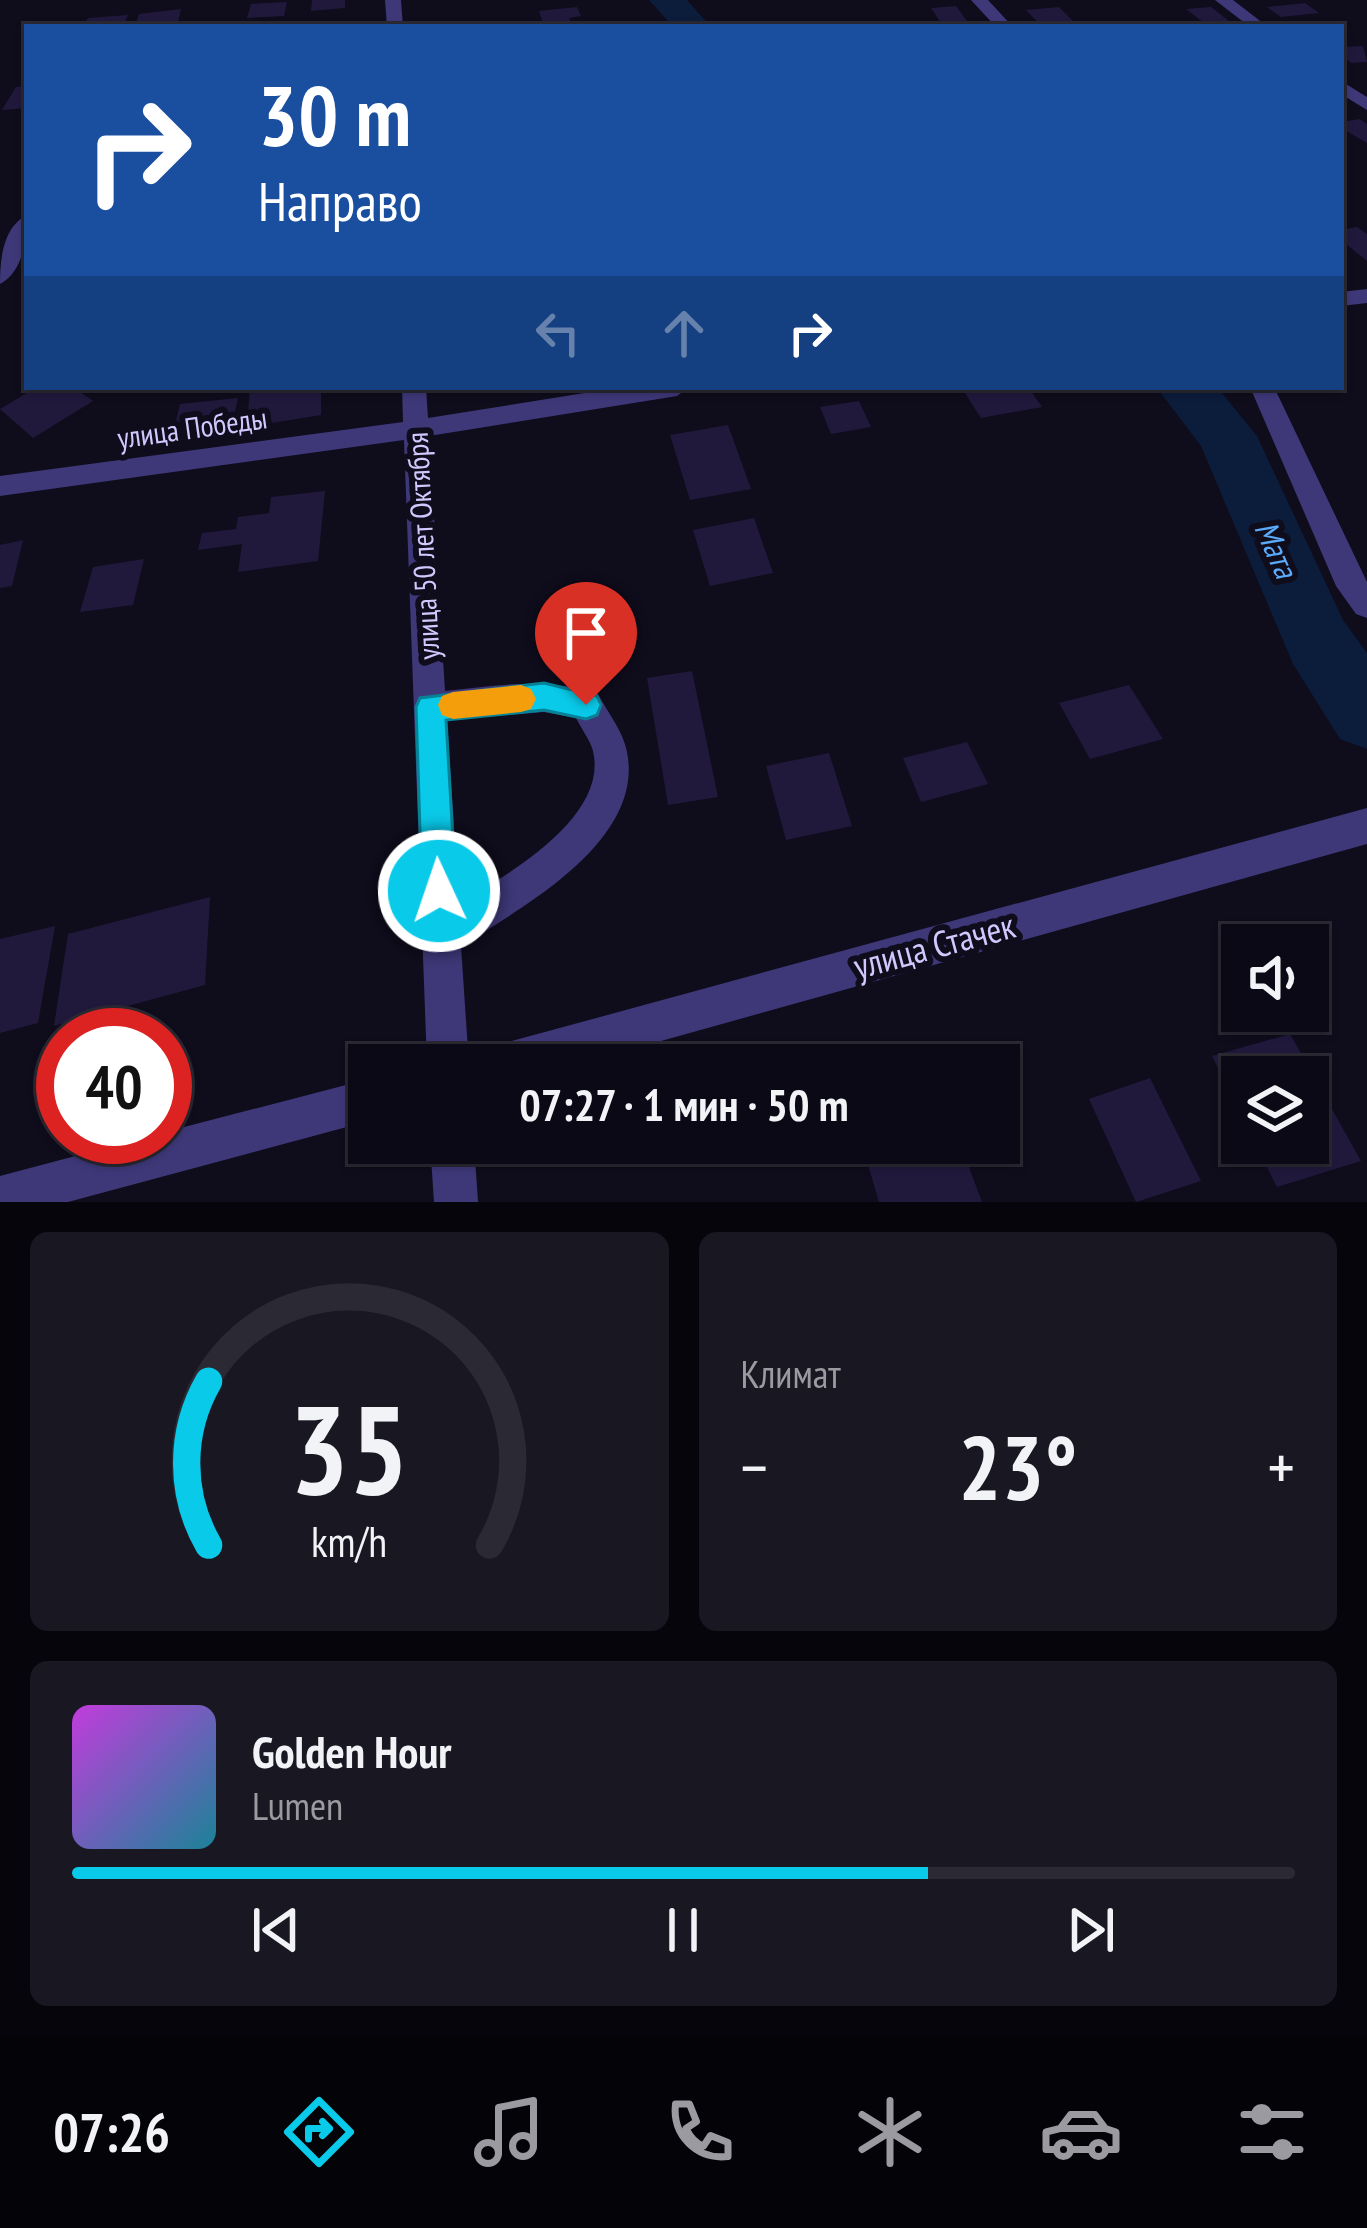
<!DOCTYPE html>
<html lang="ru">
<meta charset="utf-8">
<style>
:root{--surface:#0b0915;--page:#191722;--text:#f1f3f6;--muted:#9a9aa0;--line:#2b2a34;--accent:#09cae9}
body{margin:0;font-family:"PT Sans Narrow",sans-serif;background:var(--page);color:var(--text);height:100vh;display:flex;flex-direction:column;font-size:45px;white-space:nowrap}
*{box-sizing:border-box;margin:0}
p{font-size:39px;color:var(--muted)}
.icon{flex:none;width:66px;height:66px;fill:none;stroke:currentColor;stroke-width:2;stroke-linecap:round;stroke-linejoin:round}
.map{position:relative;height:1202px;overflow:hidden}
.sheet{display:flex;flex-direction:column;gap:30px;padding:30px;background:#06050c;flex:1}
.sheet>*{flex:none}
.banner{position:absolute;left:24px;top:24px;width:1320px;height:366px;border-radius:0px;box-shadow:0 3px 9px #0004,0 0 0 3px var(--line);background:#1a4fa0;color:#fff;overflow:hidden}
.buttons{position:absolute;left:1221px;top:924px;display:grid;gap:24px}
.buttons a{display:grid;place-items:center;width:108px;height:108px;border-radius:0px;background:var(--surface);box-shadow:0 3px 9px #0004,0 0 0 3px var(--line);font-size:60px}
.speed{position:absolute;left:36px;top:1008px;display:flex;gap:24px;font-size:60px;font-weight:700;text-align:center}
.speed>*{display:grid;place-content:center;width:156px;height:156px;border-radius:50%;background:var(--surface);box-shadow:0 3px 9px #0004,0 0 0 3px var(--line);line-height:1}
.speed .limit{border:18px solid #d22;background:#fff;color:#111}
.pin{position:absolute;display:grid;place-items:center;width:102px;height:102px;color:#fff;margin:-123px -51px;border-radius:50% 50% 50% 0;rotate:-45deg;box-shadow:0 0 12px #0007}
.pin .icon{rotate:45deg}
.me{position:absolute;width:132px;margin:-66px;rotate:357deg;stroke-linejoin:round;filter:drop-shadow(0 0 9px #0008)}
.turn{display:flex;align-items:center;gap:42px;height:252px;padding:0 36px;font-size:54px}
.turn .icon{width:156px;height:156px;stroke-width:2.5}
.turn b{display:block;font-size:84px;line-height:102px}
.lanes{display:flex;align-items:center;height:114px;padding:0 36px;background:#0003;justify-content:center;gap:60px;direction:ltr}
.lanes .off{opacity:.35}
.big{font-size:90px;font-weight:700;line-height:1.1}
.sheet .card{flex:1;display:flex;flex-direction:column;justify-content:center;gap:18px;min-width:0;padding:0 42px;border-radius:18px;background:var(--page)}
.sheet .dial{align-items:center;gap:0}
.dial svg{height:312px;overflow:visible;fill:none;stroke:var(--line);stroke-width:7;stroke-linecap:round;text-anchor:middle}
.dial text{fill:var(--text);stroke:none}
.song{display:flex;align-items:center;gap:36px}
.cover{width:144px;height:144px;border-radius:18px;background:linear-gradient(135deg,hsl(290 70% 55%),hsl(190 70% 35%))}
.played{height:12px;border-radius:6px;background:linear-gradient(90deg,var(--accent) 70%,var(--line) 70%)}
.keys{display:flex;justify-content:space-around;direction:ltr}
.heat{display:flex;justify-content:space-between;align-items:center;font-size:66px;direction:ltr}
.sheet .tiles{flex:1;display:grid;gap:30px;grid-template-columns:1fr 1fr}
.card:last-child{grid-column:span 2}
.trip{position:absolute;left:348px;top:1044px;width:672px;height:120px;border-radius:0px;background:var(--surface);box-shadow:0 3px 9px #0004,0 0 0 3px var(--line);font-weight:700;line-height:120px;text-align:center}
.tabs{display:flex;height:192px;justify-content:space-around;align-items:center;background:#040408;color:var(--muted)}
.tabs .icon{width:84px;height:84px}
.tabs .current{color:var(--accent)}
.tabs b{font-size:54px;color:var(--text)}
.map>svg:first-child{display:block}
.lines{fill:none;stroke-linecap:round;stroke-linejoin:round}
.river{fill:#0c1c3b;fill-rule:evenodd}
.building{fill:#21193c}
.minor{fill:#3e3879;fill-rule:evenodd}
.route{fill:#09cae9;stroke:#068397;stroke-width:3}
.slow{fill:#f59e0b}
.labels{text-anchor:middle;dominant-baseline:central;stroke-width:12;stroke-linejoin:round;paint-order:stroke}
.street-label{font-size:30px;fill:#d1c9fd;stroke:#0f0c1c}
.water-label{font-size:33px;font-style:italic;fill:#5ba9f9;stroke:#0f0c1c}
.near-street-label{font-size:36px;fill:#d1c9fd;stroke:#0f0c1c}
</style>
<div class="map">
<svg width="1367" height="1202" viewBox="0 0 1367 1202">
<rect width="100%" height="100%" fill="#0f0c1c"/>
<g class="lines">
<!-- river -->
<path class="river" d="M 649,0 L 687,0 L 711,27 L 673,27 Z
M 1156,387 L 1217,387 L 1257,436 L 1343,620 L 1367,653 L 1367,749 L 1340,739 L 1293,664 L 1201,446 Z"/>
</g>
<!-- building -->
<path class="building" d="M 312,0 L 345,0 L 345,8 L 311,11 Z
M 287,2 L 284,16 L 247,18 L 251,4 Z
M 1305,3 L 1319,13 L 1281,17 L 1267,7 Z
M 956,6 L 967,21 L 941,23 L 931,8 Z
M 577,7 L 581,16 L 569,18 L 571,23 L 544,26 L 539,11 Z
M 1059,7 L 1074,22 L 1041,25 L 1026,10 Z
M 1211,7 L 1229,21 L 1204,23 L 1186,9 Z
M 181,9 L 178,22 L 135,27 L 139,14 Z
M 128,15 L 123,27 L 83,27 L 88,18 Z
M 1363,46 L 1367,62 L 1351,63 L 1341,55 L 1341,47 Z
M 27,86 L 27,108 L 2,110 L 16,87 Z
M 1360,119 L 1367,124 L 1367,143 L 1341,128 L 1341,122 Z
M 1357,227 L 1367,234 L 1367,261 L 1341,240 L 1341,230 Z
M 37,387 L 73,387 L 93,401 L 33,438 L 0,409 Z
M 250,387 L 321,387 L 321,415 L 247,427 Z
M 961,387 L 1028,387 L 1042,407 L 981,418 Z
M 238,398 L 231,431 L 172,438 L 180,404 Z
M 859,401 L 871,427 L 831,434 L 820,407 Z
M 728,425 L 751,489 L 690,500 L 670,435 Z
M 325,491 L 318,561 L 238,572 L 242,544 L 198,550 L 202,533 L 236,529 L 238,517 L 269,513 L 271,497 Z
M 754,518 L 773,573 L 710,586 L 693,530 Z
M 23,540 L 12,586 L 0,588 L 0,545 Z
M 144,559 L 133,605 L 80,612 L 93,567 Z
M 692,671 L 718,797 L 668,805 L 647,678 Z
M 1129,685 L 1163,739 L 1090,759 L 1059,703 Z
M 967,742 L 988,784 L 921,802 L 903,758 Z
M 829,753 L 852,826 L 786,840 L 766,766 Z
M 210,897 L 205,985 L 54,1026 L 68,934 Z
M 55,926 L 38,1023 L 0,1033 L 0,939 Z
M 1290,1034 L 1361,1161 L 1277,1187 L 1255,1143 L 1308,1143 L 1308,1077 L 1242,1077 L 1242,1117 L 1212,1056 Z
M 1150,1078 L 1201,1181 L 1136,1202 L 1089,1099 Z
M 911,1143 L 960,1143 L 982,1202 L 879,1202 L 866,1158 Z"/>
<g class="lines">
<!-- minor -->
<path class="minor" d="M 385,0 L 401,0 L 403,27 L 387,27 Z
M 971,0 L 988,0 L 1013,27 L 996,27 Z
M 1215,0 L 1233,0 L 1268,27 L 1250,27 Z
M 1341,81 L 1367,97 L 1367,110 L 1341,94 Z
M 27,215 C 27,239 23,272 0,284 C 0,259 3,227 27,215 Z
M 1367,289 L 1367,303 L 1341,306 L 1341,292 Z
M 402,387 L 426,387 L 428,418 L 622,387 L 689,387 L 677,396 L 429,436 L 445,691 C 496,686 548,676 598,694 C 608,713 623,731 627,752 C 645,841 522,908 461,946 L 469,1065 L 427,1065 L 404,440 L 0,496 L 0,476 L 403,422 ZM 544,712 L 576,718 C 581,728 590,740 593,751 C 609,818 505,876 459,904 L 447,720 Z
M 1250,387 L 1274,387 L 1367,582 L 1367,618 L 1356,614 L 1336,586 Z
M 1367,808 L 1367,844 L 575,1065 L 480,1065 L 486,1050 L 501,1044 Z
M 369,1079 L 369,1121 L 68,1202 L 0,1202 L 0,1176 L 147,1137 L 165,1137 L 165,1132 Z
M 430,1143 L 474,1143 L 478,1202 L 434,1202 Z"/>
</g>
<!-- route -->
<path class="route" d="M 544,683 L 597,696 L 601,705 L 597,715 L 586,719 L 544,710 L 446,720 L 456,891 L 451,903 L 439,908 L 427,903 L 422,891 L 416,707 L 420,698 Z"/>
<!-- slow -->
<path class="slow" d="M 521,685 L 531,689 L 536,699 L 531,709 L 521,712 L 453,719 L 442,715 L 438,705 L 442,696 L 453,692 Z"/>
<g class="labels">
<!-- street labels -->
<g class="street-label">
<text transform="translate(192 427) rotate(-8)">улица Победы</text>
<text transform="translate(422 546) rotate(-93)">улица 50 лет Октября</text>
</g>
<!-- water labels -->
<g class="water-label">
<text transform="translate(1277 549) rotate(66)">Мата</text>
</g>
<!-- near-street labels -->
<g class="near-street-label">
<text transform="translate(934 945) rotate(-15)">улица Стачек</text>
</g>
</g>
</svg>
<div class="buttons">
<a><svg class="icon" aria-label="sound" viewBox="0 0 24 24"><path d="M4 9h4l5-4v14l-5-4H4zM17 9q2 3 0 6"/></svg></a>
<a><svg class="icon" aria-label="layers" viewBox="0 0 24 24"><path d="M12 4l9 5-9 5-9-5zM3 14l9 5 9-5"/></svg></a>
</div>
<div class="speed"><div class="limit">40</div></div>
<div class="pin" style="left:586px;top:705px;background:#d93025"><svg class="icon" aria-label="arrive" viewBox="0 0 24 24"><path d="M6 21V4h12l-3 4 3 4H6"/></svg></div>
<svg class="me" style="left:439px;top:891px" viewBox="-20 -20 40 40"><circle r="17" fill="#09cae9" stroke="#fff" stroke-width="3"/><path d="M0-11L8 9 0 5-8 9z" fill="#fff"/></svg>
<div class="trip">07:27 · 1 мин · 50 m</div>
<div class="banner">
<div class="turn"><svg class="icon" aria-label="right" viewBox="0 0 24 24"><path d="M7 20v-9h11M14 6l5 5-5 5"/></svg><div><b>30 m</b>Направо</div></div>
<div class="lanes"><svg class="icon off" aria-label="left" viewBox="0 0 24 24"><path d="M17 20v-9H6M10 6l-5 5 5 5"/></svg><svg class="icon off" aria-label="ahead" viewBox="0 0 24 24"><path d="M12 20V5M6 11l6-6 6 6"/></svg><svg class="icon" aria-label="right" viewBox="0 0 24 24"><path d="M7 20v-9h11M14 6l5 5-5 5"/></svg></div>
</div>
</div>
<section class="sheet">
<div class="tiles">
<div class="card dial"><svg viewBox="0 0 100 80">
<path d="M14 69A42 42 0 1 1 86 69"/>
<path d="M14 69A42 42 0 0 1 14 27" stroke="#09cae9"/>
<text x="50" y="56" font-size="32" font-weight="700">35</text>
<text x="50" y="72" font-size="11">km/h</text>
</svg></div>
<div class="card"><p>Климат</p>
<div class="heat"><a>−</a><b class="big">23°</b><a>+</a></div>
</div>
<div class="card">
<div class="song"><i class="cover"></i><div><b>Golden Hour</b><p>Lumen</p></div></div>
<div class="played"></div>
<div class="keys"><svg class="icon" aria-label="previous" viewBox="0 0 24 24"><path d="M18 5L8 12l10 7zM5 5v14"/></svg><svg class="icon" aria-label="pause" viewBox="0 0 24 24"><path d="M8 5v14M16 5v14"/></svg><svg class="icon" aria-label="next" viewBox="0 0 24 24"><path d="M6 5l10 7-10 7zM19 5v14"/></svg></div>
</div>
</div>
</section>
<nav class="tabs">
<b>07:26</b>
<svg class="icon current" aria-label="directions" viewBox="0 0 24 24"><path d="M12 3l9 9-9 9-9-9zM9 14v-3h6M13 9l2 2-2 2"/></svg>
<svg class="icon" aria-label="music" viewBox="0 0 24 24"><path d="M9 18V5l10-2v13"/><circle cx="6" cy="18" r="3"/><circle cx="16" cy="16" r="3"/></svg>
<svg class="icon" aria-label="phone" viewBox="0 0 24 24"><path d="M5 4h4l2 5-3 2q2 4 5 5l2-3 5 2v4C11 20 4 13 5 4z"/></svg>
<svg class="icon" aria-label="climate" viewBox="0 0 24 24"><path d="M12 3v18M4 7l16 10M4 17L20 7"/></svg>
<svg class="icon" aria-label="car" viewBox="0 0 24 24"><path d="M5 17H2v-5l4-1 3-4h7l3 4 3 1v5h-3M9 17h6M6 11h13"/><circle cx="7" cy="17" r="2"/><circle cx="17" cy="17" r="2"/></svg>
<svg class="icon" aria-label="filters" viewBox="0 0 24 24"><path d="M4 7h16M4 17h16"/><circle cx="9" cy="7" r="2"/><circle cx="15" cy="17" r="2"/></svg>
</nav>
